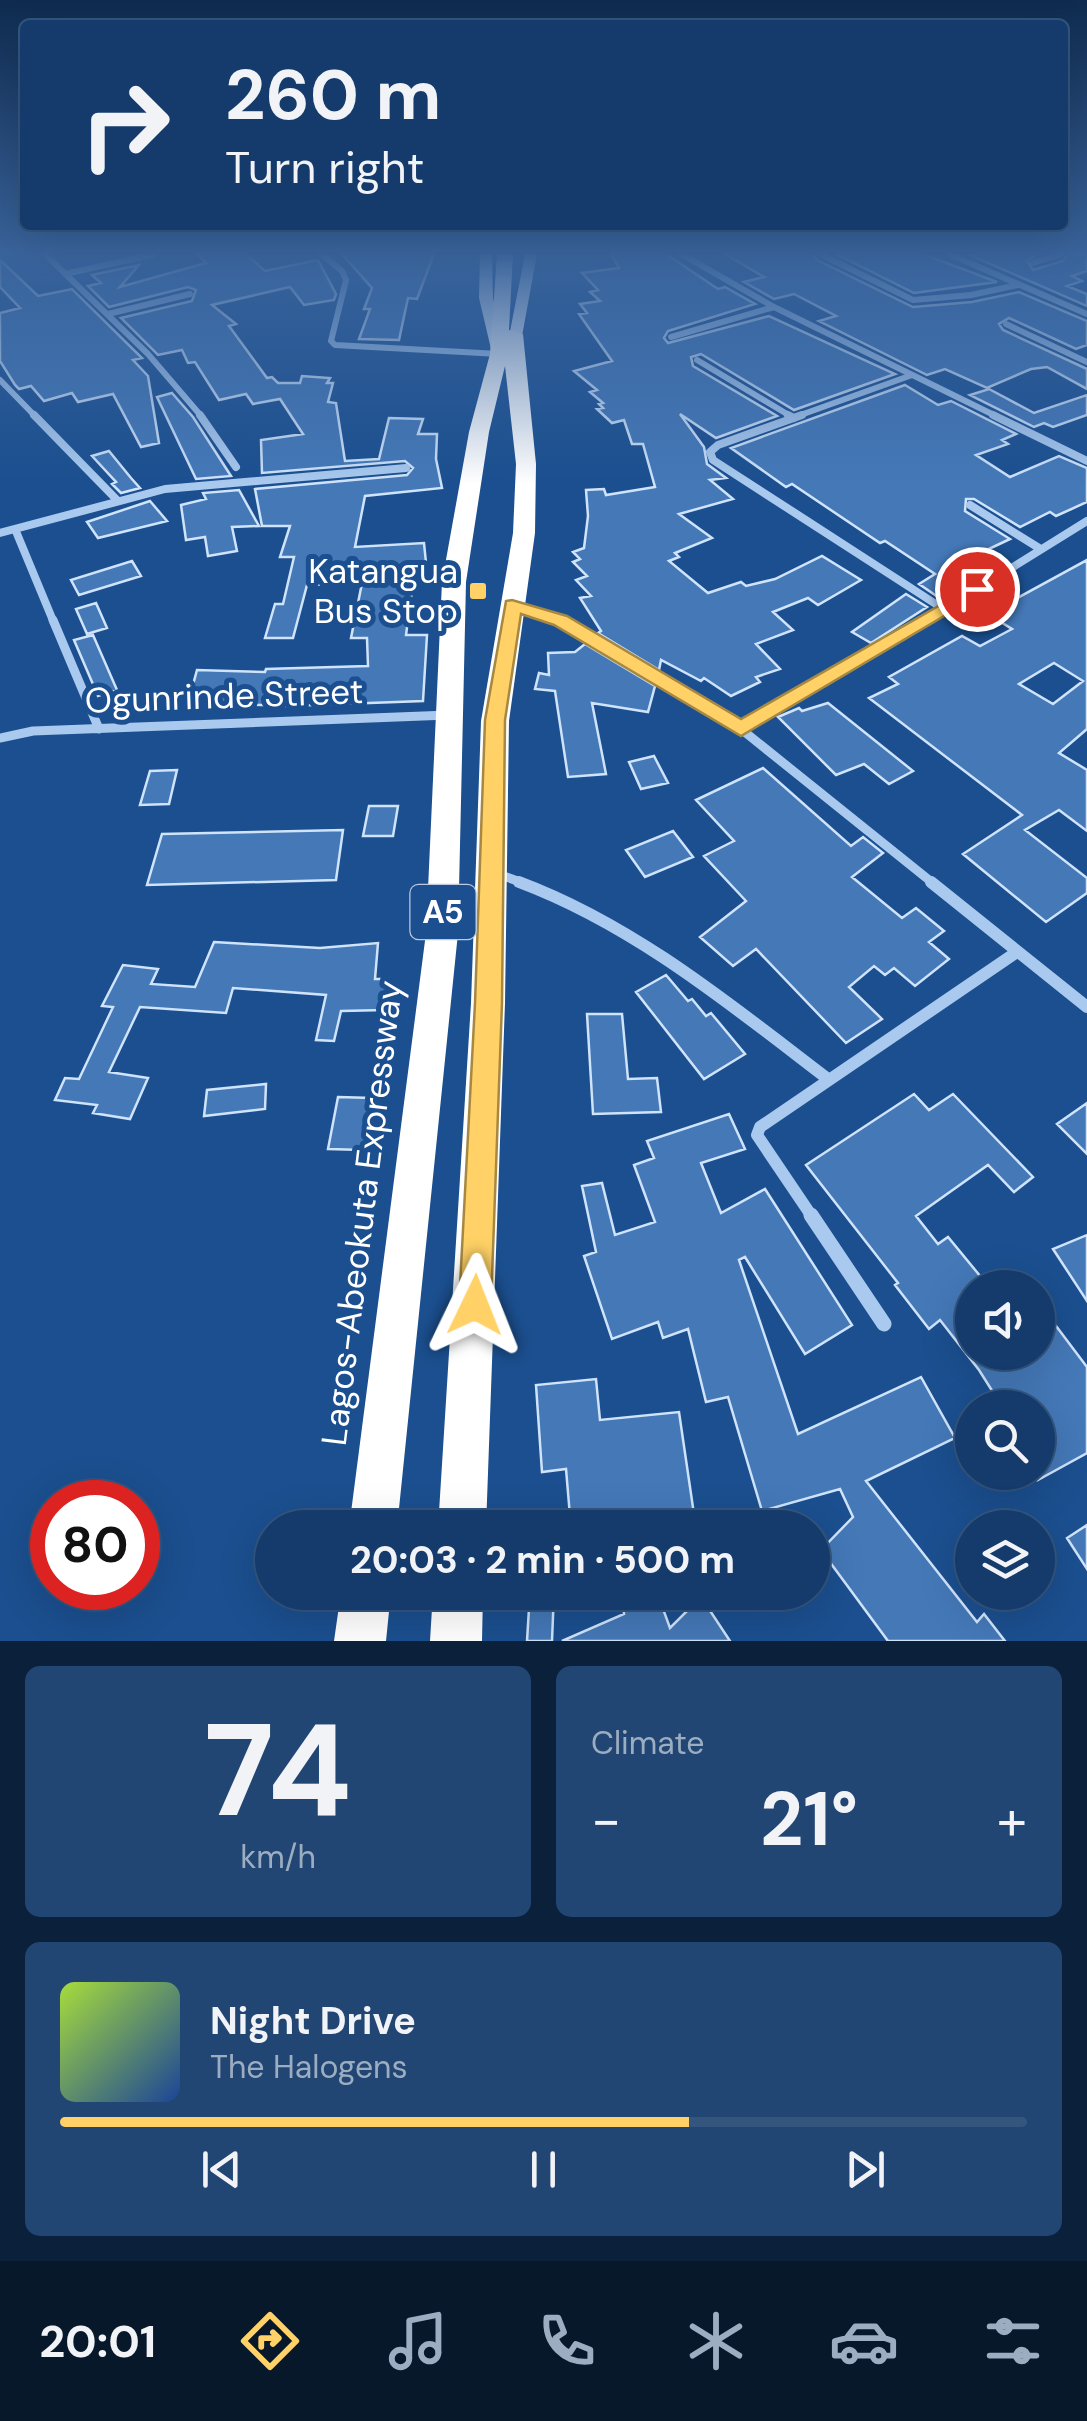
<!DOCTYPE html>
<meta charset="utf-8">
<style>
:root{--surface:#143b6b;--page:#214673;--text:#f1f3f6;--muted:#9dadc1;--line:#33557e;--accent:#ffd166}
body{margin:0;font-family:"DM Sans",sans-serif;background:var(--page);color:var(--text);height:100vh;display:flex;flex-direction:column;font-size:38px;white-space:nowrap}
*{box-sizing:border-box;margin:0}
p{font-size:32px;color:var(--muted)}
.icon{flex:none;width:55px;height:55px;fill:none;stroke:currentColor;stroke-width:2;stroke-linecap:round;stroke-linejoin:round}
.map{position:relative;height:1641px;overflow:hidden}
.panel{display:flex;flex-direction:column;gap:25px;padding:25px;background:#0b203b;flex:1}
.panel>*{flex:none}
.banner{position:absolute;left:20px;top:20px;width:1048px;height:210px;border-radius:10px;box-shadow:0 10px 40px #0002,0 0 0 2px var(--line);background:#143b6b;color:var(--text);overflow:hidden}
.controls{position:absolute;left:955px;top:1270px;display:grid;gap:20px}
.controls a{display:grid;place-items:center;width:100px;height:100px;border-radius:50%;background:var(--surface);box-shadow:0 10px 40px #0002,0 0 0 2px var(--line);font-size:50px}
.speed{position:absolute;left:30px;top:1480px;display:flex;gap:20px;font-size:50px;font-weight:700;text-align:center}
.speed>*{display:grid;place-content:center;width:130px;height:130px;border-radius:50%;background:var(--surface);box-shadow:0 10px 40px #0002,0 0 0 2px var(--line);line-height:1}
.speed .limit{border:15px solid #d22;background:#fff;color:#111}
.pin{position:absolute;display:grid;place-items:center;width:85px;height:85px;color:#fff;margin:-42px;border:5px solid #fff;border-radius:50%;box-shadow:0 2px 10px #0007}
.me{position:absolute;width:110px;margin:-55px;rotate:2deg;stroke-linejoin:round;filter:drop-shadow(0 0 8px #0008)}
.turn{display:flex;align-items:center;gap:35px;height:210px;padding:0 40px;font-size:45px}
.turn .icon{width:130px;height:130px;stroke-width:2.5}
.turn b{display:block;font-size:70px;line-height:85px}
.big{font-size:75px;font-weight:700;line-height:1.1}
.panel .tile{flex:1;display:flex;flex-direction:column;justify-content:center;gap:15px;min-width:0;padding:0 35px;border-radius:15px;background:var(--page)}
.panel .dial{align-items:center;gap:0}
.dial b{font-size:130px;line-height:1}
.song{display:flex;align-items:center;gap:30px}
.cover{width:120px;height:120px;border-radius:15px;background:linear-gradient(135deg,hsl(80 70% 55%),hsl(220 70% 35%))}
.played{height:10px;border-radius:5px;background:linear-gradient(90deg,var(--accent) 65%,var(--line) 65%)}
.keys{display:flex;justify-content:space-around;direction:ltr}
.heat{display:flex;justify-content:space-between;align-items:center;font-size:55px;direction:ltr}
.panel .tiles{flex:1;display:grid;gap:25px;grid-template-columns:1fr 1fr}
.tile:last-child{grid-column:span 2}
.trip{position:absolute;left:255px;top:1510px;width:575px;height:100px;border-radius:50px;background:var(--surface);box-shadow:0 10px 40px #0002,0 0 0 2px var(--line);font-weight:700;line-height:100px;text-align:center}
.dock{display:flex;height:160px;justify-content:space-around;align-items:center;background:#08182b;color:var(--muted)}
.dock .icon{width:70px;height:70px}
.dock .on{color:var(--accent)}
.dock b{font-size:45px;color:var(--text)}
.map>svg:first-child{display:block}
.building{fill:#4478b7;stroke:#cfe3fa;stroke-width:2.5;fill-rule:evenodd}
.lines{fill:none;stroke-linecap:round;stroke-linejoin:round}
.street-far4{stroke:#a9c9ee;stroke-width:6}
.street-far3{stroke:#a9c9ee;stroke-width:8}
.street-far2{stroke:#a9c9ee;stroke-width:9}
.street-far1{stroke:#a9c9ee;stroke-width:12}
.street{stroke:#a9c9ee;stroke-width:15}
.primary{fill:#f0f6ff;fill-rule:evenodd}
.highway{fill:#fff;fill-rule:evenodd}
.route{fill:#ffd166;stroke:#a68842;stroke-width:2.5}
.poi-dot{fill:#ffd166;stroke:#1b4f8f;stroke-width:4}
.labels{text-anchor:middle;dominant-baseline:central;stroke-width:10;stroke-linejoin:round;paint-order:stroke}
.shield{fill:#1b4f8f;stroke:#bbcadd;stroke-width:2.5}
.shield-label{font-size:32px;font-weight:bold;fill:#fff}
.poi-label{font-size:35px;fill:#fff;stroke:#1b4f8f;text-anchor:end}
.street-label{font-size:35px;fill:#fff;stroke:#1b4f8f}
</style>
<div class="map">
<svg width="1087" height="1641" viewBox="0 0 1087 1641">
<rect width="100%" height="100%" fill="#1b4f8f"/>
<!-- building -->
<path class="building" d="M 197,254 L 246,254 L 265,271 L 318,260 L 336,294 L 334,300 L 304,305 L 290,287 L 212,305 L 236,324 L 229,326 L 267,378 L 272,377 L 278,383 L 300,383 L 302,376 L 330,378 L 327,383 L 333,383 L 328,402 L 336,403 L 345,461 L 379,459 L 389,418 L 423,419 L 418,434 L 437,434 L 436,459 L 442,488 L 365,496 L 355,547 L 424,543 L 428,582 L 413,583 L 406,635 L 427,635 L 423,701 L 288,706 L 213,703 L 187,707 L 197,670 L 265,672 L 266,669 L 368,666 L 367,638 L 351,638 L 362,583 L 307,585 L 293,638 L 265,638 L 275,604 L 283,604 L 294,557 L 280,557 L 290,526 L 262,526 L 255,489 L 407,475 L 413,468 L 405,461 L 262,473 L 261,440 L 303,434 L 280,399 L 253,404 L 246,394 L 219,400 L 195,362 L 188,363 L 182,350 L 158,355 L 121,318 L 192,301 L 196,290 L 188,287 L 109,307 L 88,286 L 101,283 L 92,275 L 139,265 L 120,287 L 206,263 Z
M 342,254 L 434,254 L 417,299 L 408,298 L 399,340 L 359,339 L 370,309 L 364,309 L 372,288 Z
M 611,254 L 666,254 L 718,289 L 725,287 L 755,304 L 668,331 L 664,338 L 668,343 L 769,316 L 895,374 L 794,410 L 701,354 L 691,357 L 693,366 L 777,416 L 716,438 L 680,414 L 704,447 L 707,464 L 726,478 L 710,480 L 733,499 L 679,514 L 712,538 L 675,553 L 679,557 L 669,561 L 708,593 L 741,582 L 746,586 L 775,579 L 822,556 L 861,580 L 818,605 L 808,598 L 773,612 L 793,630 L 756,644 L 780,669 L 756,677 L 760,682 L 731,696 L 704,678 L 701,681 L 661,660 L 659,670 L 598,633 L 601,631 L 580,598 L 591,596 L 576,580 L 587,576 L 573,562 L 580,559 L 573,552 L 584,548 L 588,516 L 586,490 L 604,489 L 606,495 L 655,487 L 643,444 L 632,444 L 624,420 L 612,423 L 597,409 L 603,408 L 599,404 L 603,403 L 590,392 L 597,390 L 574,371 L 612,361 L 579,314 L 587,313 L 580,304 L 600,301 L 590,292 L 598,290 L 582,273 L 619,268 Z
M 725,254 L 813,254 L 817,260 L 913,307 L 972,302 L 1019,292 L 1087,321 L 1087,345 L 1076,349 L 1009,318 L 999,324 L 1003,330 L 1087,369 L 1087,389 L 1047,367 L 1031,369 L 987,388 L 945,369 L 927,375 L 819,321 L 836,316 L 794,294 L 774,299 L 744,282 L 764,277 Z
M 836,254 L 923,254 L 997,282 L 914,293 Z
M 979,254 L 1037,254 L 1027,261 L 1033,270 L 1063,261 L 1068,254 L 1087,254 L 1087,271 L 1072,276 L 1082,281 L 1067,286 L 1087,294 L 1087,306 L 972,256 Z
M 0,260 L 38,296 L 72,289 L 142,358 L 133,360 L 148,376 L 159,443 L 141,447 L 113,394 L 78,402 L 72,393 L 44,401 L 31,386 L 19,389 L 15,385 L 0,361 L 0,313 L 20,308 L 0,287 Z
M 905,385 L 938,405 L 951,401 L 1016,434 L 1002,440 L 1008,444 L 976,455 L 1010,477 L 1059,456 L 1087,468 L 1087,502 L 1056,516 L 1050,512 L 1020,527 L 974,499 L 966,499 L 965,511 L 1010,539 L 955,565 L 972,573 L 938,597 L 919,584 L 935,574 L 885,541 L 880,543 L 792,484 L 786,487 L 731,448 Z
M 989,389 L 1034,413 L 1087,395 L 1087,415 L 1053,427 L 1044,423 L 1034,427 L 970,395 Z
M 172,393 L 193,417 L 231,476 L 196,479 L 157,397 Z
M 109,451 L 131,478 L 140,488 L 121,493 L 112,484 L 116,482 L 92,456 Z
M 239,490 L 259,526 L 232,527 L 237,551 L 208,556 L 205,537 L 186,540 L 181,505 L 206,499 L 203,493 Z
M 150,501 L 167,521 L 98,538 L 87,522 Z
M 1087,560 L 1087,729 L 1059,753 L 1087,770 L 1087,831 L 1059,810 L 1025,830 L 1087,878 L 1087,893 L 1046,922 L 963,854 L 1022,815 L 869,698 L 898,684 L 889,677 L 962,636 L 980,646 L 1012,629 L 988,614 ZM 1054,663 L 1083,681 L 1053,704 L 1019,684 Z
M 132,561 L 141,576 L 79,595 L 71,580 Z
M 906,594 L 927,607 L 871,643 L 852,632 Z
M 96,603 L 107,628 L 87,634 L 76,609 Z
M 93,635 L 117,690 L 98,696 L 74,640 Z
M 585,644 L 655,686 L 648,712 L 592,703 L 606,774 L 568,777 L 555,691 L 535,689 L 539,673 L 549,675 L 548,653 L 575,652 Z
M 828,703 L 913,771 L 889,784 L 864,764 L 836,775 L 778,717 L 799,708 L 802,711 Z
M 654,756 L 668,783 L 641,789 L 629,762 Z
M 763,768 L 851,846 L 863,837 L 883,853 L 852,877 L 902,918 L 916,908 L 944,931 L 929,942 L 949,959 L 915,986 L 894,968 L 885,975 L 874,966 L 849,987 L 882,1019 L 846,1043 L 756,949 L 733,966 L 700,937 L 746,901 L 704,856 L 734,841 L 696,800 Z
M 177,770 L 169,804 L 140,805 L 150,771 Z
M 369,806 L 398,806 L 393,836 L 363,836 Z
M 343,830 L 336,880 L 147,885 L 162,834 Z
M 673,831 L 693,857 L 645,877 L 626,850 Z
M 214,942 L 320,948 L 378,943 L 375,979 L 388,979 L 385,1010 L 341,1011 L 334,1041 L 316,1040 L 326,995 L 233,988 L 226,1013 L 140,1007 L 109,1072 L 148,1078 L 130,1119 L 93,1113 L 97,1105 L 55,1100 L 65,1078 L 79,1079 L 113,1007 L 102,1006 L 123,965 L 158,969 L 151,984 L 195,987 Z
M 666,975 L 688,1001 L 692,999 L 706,1016 L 711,1013 L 745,1054 L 704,1079 L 636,992 Z
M 587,1014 L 622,1014 L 628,1079 L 657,1078 L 661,1112 L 593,1114 Z
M 266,1084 L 265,1109 L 204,1116 L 207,1090 Z
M 914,1094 L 929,1110 L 953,1094 L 1033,1177 L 1014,1192 L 988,1165 L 916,1216 L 938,1244 L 948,1237 L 990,1288 L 972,1288 L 972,1352 L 1038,1352 L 1038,1302 L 1087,1367 L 1087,1453 L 1038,1480 L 1038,1408 L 1003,1408 L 979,1370 L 940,1320 L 929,1329 L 895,1285 L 898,1283 L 806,1165 Z
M 338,1097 L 372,1098 L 364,1150 L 328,1149 Z
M 1087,1103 L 1087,1154 L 1057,1124 Z
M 729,1114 L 745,1149 L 701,1163 L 721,1213 L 765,1189 L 852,1325 L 805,1354 L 745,1257 L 739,1260 L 798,1434 L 921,1377 L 955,1438 L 866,1481 L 977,1622 L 984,1614 L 1005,1641 L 888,1641 L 821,1550 L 853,1517 L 840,1489 L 762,1511 L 728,1397 L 706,1402 L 688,1329 L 663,1338 L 658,1322 L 612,1339 L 584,1256 L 596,1252 L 582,1186 L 602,1183 L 615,1235 L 655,1222 L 634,1165 L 654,1158 L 647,1141 Z
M 1087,1235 L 1087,1301 L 1053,1249 Z
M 596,1379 L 600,1420 L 679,1412 L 696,1528 L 571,1528 L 566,1469 L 542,1472 L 536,1385 Z
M 1087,1525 L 1087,1569 L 1067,1538 Z
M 530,1592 L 554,1592 L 552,1641 L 527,1641 Z
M 622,1592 L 653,1592 L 655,1610 L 662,1606 L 670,1628 L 701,1597 L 730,1641 L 562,1641 L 624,1614 Z"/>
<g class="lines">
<!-- street-far4 -->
<path class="street-far4" d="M 45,254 L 148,354 L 202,417
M 321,254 L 342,271 L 346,280 L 331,341 L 335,345 L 499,354
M 681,254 L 774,307 L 998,417
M 820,254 L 913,300 L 971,295 L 1018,285
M 949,254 L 1087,314
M 1033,263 L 1061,254
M 65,274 L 155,254
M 108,314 L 190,294
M 1006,324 L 1087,362
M 671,337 L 774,307
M 697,360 L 792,417
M 0,380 L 36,417
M 795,417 L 912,375"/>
<!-- street-far3 -->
<path class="street-far3" d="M 34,415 L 117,500
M 200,415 L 236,467
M 788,415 L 794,418
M 802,415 L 718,445 L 710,452 L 713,460 L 945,610
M 993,415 L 1087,461
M 970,505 L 1039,548
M 15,529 L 54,623
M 0,533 L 165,489 L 406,468
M 513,606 L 565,623
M 923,623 L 1087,521"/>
<!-- street-far2 -->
<path class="street-far2" d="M 53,620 L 99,729
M 561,620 L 741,729 L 934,884
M 741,729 L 927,620
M 0,738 L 33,731 L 449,715
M 495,873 L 526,884"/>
<!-- street-far1 -->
<path class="street-far1" d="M 519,882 C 634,925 731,1005 828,1079
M 931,882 L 1087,1007
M 813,1218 L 757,1135 L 760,1127 L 1017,952"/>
<!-- street -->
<path class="street" d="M 811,1215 L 884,1324"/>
<!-- primary -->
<path class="primary" d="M 480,254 L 492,254 L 493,298 L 506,352 L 525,254 L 537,254 L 518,358 L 492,353 L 479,298 Z"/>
<!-- highway -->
<path class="highway" d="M 497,254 L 513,254 L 509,330 L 523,334 L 536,464 L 535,533 L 509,721 L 505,1003 L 486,1528 L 438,1528 L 471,1003 L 481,721 L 513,533 L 516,464 L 505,366 L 489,432 L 466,582 L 458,933 L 397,1528 L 349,1528 L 426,933 L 442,582 L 469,432 L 490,354 Z
M 341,1592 L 391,1592 L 386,1641 L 334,1641 Z
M 433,1592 L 483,1592 L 482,1641 L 430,1641 Z"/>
</g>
<!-- sky -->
<linearGradient id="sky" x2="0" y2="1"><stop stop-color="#0f2b4f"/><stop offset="0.52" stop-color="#39639b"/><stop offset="1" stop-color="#39639b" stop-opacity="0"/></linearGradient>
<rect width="1087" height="484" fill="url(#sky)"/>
<!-- route -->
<path class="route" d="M 977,584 L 986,589 L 983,593 L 741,736 L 554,625 L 521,614 L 505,720 L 502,1003 L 491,1305 L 486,1316 L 475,1321 L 464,1316 L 459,1305 L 475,1003 L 485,720 L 506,601 L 512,600 L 567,616 L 741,719 Z"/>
<!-- markers -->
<rect class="poi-dot" x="468" y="581" width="20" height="20" rx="5"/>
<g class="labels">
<!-- shield labels -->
<rect class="shield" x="410.5" y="885" width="65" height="54" rx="8"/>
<g class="shield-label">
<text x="443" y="912">A5</text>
</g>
<!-- poi labels -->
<g class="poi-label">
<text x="458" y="571">Katangua<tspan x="458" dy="40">Bus Stop</tspan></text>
</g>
<!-- street labels -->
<g class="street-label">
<text transform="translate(224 696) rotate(-2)">Ogunrinde Street</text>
<text transform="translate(362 1213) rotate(-83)">Lagos-Abeokuta Expressway</text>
</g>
</g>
</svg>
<div class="controls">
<a><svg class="icon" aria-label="sound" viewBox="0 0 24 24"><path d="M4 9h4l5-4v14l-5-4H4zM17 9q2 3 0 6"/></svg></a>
<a><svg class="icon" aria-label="search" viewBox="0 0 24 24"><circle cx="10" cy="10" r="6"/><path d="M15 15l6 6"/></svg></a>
<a><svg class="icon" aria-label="layers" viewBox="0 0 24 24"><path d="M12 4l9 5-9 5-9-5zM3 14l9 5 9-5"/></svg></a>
</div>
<div class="speed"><div class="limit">80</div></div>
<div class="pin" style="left:977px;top:589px;background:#d93025"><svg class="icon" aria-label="arrive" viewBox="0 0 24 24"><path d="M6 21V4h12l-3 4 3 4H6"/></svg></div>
<svg class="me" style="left:475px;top:1305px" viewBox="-20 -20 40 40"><path d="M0-17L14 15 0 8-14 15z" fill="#ffd166" stroke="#fff" stroke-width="4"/></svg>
<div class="trip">20:03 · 2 min · 500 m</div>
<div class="banner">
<div class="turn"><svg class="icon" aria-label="right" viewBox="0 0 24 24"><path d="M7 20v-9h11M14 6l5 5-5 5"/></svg><div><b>260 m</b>Turn right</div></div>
</div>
</div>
<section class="panel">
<div class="tiles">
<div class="tile dial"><b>74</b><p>km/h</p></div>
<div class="tile"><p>Climate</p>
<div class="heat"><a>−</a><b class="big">21°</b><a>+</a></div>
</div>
<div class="tile">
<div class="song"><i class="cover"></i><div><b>Night Drive</b><p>The Halogens</p></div></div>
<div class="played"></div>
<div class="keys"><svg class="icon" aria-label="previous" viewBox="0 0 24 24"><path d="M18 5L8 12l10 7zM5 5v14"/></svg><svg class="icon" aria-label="pause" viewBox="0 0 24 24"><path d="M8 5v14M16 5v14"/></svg><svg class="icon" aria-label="next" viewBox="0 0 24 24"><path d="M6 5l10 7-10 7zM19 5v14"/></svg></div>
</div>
</div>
</section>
<nav class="dock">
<b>20:01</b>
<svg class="icon on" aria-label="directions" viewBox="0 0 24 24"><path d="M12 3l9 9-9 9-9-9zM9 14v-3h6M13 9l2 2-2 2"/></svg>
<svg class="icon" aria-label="music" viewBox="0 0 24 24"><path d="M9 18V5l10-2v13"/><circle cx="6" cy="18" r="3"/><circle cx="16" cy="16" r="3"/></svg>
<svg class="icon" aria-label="phone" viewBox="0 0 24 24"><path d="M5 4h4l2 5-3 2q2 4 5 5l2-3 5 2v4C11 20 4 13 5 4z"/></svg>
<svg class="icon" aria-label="climate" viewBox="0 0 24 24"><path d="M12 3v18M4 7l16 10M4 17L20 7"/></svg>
<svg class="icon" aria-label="car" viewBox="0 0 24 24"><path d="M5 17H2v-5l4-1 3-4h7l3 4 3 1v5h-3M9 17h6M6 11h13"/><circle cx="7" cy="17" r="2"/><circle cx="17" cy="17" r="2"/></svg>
<svg class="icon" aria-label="filters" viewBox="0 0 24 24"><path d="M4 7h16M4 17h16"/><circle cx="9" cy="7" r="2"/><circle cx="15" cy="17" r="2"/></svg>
</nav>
